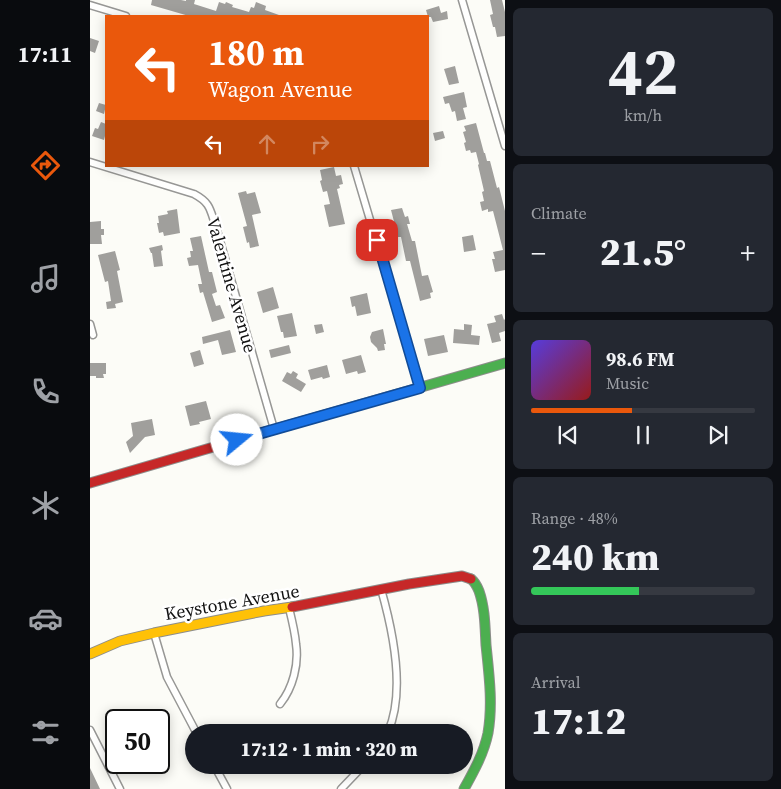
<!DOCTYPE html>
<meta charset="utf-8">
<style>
:root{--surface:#171b24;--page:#242831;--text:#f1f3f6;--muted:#9ea1a6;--line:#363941;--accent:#ea580c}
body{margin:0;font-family:"Source Serif 4",serif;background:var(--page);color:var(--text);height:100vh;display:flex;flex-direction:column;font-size:19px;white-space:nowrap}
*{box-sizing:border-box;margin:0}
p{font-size:16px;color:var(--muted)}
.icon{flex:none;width:28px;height:28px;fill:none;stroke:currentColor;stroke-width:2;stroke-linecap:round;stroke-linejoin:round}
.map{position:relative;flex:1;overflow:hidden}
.side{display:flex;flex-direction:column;gap:8px;padding:8px;background:#0d0f14;width:276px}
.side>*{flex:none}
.banner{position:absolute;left:15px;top:15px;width:324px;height:152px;border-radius:0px;box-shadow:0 2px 12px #0003;background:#ea580c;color:#fff;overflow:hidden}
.speed{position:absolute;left:15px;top:709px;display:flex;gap:10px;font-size:25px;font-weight:700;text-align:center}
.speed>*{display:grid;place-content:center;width:65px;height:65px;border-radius:50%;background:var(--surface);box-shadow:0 2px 12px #0003;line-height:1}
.speed .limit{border:2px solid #111;border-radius:8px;background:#fff;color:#111}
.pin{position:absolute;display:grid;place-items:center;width:42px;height:42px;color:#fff;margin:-21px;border-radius:10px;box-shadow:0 2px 8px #0006}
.me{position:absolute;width:55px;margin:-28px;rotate:73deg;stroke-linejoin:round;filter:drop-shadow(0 0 4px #0008)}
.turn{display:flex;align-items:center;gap:18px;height:105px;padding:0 20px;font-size:22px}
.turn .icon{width:65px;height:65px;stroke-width:2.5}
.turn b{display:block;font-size:35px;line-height:42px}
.lanes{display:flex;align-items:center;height:48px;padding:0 20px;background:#0003;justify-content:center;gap:25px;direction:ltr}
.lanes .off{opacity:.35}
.big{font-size:38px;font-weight:800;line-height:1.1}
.side .card{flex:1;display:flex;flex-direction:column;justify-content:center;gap:8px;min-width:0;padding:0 18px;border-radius:8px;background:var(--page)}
.side .dial{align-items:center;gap:0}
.dial b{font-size:65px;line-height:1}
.song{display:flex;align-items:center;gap:15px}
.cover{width:60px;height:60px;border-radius:8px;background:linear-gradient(135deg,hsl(250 70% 55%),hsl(0 70% 35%))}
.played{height:5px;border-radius:2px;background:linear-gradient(90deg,var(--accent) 45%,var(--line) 45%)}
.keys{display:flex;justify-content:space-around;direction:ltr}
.heat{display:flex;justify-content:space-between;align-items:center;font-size:28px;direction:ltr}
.charge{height:8px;border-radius:4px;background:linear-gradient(90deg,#34c759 48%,var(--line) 0)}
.trip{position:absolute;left:95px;top:724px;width:288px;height:50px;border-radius:25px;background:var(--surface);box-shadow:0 2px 12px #0003;font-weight:800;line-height:50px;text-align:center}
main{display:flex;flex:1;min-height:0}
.tabs{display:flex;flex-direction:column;width:90px;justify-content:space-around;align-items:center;background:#090b0e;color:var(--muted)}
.tabs .icon{width:35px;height:35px}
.tabs .current{color:var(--accent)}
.tabs b{font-size:22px;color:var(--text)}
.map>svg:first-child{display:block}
.building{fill:#a09f9c}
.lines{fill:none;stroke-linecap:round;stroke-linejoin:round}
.street-casing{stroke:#979795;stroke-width:9}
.fast-casing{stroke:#8d8d8b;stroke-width:11}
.slow-casing{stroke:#8d8d8b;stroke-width:11}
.jam-casing{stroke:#8d8d8b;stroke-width:11}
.street{stroke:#fffffe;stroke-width:6}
.fast{stroke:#4caf50;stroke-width:9}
.slow{stroke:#ffc107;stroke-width:9}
.jam{stroke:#c62828;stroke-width:9}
.route-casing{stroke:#114b97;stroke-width:12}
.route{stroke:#1a73e8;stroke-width:9}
.labels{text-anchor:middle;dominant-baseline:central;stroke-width:5;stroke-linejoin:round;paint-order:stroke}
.street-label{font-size:18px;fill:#111;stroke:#fff}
</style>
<main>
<nav class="tabs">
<b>17:11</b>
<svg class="icon current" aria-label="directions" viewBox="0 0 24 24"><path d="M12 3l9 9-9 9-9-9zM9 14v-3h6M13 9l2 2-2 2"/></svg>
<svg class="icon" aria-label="music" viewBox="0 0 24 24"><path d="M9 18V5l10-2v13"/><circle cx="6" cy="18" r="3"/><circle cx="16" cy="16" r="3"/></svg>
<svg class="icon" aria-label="phone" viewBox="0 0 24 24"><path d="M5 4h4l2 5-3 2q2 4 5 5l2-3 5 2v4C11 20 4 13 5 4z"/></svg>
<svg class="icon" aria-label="climate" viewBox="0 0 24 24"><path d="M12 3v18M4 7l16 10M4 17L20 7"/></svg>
<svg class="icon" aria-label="car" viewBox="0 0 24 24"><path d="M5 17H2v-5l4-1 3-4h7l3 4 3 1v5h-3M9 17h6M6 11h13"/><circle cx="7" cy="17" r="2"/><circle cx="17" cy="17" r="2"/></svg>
<svg class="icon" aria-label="filters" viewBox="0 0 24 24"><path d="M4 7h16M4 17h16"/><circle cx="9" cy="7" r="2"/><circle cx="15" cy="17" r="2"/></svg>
</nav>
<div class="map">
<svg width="415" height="789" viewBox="0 0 415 789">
<rect width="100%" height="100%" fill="#fcfcf7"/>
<!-- building -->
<path class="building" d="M 62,0 L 91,0 L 96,1 L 96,0 L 105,0 L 104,4 L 126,11 L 129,2 L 135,4 L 136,2 L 143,5 L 142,7 L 159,12 L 161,7 L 164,8 L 166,2 L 176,6 L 175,10 L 189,15 L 189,16 L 99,16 L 61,5 Z
M 400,0 L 412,0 L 415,12 L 415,36 L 407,37 L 405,27 L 403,27 L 400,15 L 403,14 Z
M 349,6 L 351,13 L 357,11 L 358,19 L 343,22 L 341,17 L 338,17 L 336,10 Z
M 0,38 L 9,41 L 5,53 L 0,51 Z
M 365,66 L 369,83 L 359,85 L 354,69 Z
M 374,92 L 377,107 L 373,108 L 376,119 L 367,121 L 365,111 L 362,112 L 359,103 L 355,104 L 353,97 Z
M 9,103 L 16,105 L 14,114 L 6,111 Z
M 11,122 L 16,124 L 16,136 L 15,136 L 14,140 L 2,136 L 5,128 L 8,129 Z
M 386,123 L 394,153 L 395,153 L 397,161 L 400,161 L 407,188 L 409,187 L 415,211 L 415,270 L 405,272 L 402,259 L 405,259 L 403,252 L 413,250 L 403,211 L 398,212 L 398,209 L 392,211 L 390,202 L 394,201 L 392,192 L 394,191 L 388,165 L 389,164 L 386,152 L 381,153 L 380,150 L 376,151 L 374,143 L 376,142 L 373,132 L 376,131 L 374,126 Z
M 353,131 L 355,138 L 345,141 L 343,133 Z
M 244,167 L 246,176 L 251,175 L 253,184 L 249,185 L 250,188 L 247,189 L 255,224 L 239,227 L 234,205 L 240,204 L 237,191 L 233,192 L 230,181 L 232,180 L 230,170 Z
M 156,191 L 157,194 L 165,192 L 171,213 L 162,215 L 169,246 L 160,248 L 159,242 L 157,243 L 153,227 L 157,226 L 148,193 Z
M 312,208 L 315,217 L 318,216 L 320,224 L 317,224 L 322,241 L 325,241 L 332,276 L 338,275 L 343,292 L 340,293 L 341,298 L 330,301 L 320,261 L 316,261 L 311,237 L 308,237 L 301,210 Z
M 87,209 L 90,233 L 74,236 L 73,232 L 69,233 L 67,223 L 69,223 L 68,216 L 78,214 L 77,211 Z
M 11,221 L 11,229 L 14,229 L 14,235 L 11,235 L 12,244 L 0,244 L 0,222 Z
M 383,235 L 386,250 L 374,252 L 372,237 Z
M 111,236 L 119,272 L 122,272 L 127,292 L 122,294 L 126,306 L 130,305 L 135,318 L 122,322 L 113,292 L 110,293 L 108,284 L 112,284 L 108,265 L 99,266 L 97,258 L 101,257 L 100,251 L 103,251 L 100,238 Z
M 72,245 L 73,250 L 71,251 L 73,266 L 64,267 L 62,253 L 61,253 L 59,248 Z
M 25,251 L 30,270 L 27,271 L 33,302 L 25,304 L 26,308 L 17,309 L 16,302 L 21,301 L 18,281 L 15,282 L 8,255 Z
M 183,287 L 189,308 L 173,313 L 167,292 Z
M 277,293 L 281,313 L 267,316 L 265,306 L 262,307 L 260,297 Z
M 202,313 L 207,336 L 194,338 L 193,332 L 191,332 L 187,316 Z
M 412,314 L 414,320 L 415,319 L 415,331 L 409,333 L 411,341 L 402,343 L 397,324 L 406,322 L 404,316 Z
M 232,324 L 234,332 L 226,334 L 224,325 Z
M 374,324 L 382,325 L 381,335 L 390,336 L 389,345 L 363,343 L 364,329 L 374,330 Z
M 293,329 L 296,344 L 294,344 L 295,350 L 288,351 L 287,348 L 281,342 L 280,337 L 282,332 Z
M 140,330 L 146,352 L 132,355 L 128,340 L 113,344 L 112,337 Z
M 354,335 L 358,352 L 338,356 L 334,339 Z
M 199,345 L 201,353 L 181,358 L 179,350 Z
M 110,350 L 114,364 L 104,367 L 100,353 Z
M 271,355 L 276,372 L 268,374 L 267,371 L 256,374 L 252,360 Z
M 0,363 L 16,363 L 16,374 L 13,374 L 14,378 L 6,378 L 6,376 L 0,376 Z
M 237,365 L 240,377 L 233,379 L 232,377 L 221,380 L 218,370 Z
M 203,371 L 208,374 L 206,378 L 216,384 L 211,392 L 192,381 L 197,372 L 201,374 Z
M 116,401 L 121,419 L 109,422 L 110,424 L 100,426 L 95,406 Z
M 62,419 L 65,435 L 55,437 L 40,453 L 36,442 L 43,436 L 41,423 Z
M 0,768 L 10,789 L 0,789 Z"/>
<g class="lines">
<!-- street casing -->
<g class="street-casing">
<path id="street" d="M 372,0 L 415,146
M 0,5 L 36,16
M 0,162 L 104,194 C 121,203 120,210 126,227 L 184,429
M 264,166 L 330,388
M 0,324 L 3,335
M 291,589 C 303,631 316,691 298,732
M 64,633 L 77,677 L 106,732
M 190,704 C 203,688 209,664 206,644 C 205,632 202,620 199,608
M 0,730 L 30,789
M 124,765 L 137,789
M 251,789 L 274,765"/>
</g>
<!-- fast casing -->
<g class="fast-casing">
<path id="fast" d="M 175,432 L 415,363
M 374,789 C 384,771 394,753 398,733 C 403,704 399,674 396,645 C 395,627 395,608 389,591 C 387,586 385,582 381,579"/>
</g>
<!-- slow casing -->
<g class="slow-casing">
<path id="slow" d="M 0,654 L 30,641 L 64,633 L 174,611 L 202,607"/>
</g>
<!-- jam casing -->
<g class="jam-casing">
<path id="jam" d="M 0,483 L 175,432
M 202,607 L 319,584 L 372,576 L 381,579"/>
</g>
<!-- street -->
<use href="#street" class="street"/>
<!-- fast -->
<use href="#fast" class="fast"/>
<!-- slow -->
<use href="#slow" class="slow"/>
<!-- jam -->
<use href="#jam" class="jam"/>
</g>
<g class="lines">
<!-- route casing -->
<g class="route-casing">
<path id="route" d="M 147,440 L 330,388 L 287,240"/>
</g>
<!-- route -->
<use href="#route" class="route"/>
</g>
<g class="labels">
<!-- street labels -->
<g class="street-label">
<text transform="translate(142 285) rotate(74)">Valentine Avenue</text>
<text transform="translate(142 602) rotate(-10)">Keystone Avenue</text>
</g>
</g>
</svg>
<div class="speed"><div class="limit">50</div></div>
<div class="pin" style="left:287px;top:240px;background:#d93025"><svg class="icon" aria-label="arrive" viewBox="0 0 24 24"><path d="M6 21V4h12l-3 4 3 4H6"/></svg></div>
<svg class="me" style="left:147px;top:440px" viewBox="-20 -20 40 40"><circle r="19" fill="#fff"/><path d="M0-13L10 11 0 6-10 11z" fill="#1a73e8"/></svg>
<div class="trip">17:12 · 1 min · 320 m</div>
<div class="banner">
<div class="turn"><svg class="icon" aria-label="left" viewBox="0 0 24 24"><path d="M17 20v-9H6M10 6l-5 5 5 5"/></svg><div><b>180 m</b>Wagon Avenue</div></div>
<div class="lanes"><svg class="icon" aria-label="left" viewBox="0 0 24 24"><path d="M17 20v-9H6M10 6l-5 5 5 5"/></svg><svg class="icon off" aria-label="ahead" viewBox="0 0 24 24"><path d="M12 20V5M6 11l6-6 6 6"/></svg><svg class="icon off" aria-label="right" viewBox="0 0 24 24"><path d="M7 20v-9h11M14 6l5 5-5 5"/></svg></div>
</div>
</div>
<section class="side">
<div class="card dial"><b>42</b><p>km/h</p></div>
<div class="card"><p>Climate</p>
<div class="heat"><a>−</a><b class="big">21.5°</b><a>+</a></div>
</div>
<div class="card">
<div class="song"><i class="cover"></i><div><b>98.6 FM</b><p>Music</p></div></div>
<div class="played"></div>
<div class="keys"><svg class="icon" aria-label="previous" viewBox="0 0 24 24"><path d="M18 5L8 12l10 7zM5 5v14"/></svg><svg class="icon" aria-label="pause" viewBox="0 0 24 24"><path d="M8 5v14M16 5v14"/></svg><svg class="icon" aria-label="next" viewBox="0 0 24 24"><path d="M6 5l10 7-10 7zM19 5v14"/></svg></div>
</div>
<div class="card"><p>Range · 48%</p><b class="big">240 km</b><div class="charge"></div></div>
<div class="card"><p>Arrival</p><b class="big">17:12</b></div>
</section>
</main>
